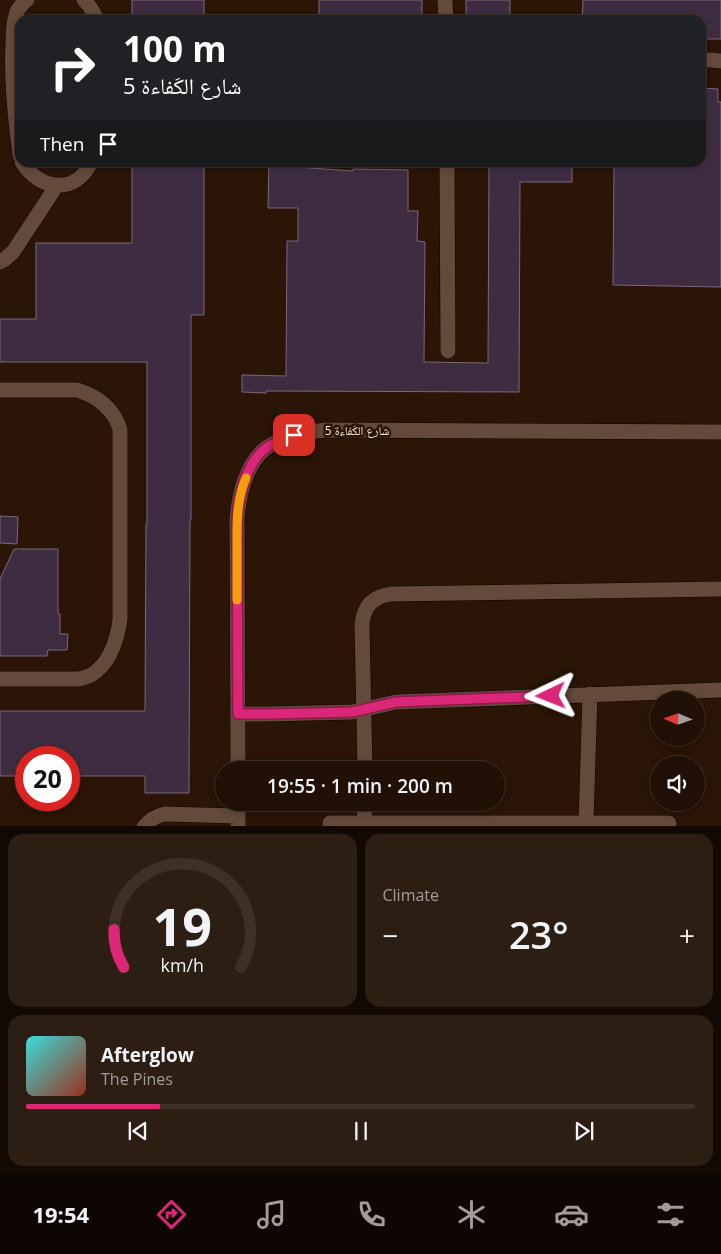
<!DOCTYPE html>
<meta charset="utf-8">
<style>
:root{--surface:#201005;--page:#2d1e13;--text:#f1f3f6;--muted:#a29d9a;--line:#3d3027;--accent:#db2777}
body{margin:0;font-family:"Open Sans","Noto Naskh Arabic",sans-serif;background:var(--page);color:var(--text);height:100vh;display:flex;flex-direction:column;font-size:19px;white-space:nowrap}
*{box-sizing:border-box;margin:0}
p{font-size:16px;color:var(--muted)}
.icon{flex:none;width:28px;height:28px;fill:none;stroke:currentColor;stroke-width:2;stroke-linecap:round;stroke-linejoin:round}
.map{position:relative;height:826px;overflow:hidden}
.panel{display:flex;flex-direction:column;gap:8px;padding:8px;background:#120903;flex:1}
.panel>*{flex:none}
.guide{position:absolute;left:15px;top:15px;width:691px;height:152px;border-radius:15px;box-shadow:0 2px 8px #0003,0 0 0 1px var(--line);background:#202124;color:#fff;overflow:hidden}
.needle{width:32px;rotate:272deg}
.tools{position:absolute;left:650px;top:691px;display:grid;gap:10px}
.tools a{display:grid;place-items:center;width:55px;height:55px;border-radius:50%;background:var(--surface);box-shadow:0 2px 8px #0003,0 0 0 1px var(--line);font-size:25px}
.speed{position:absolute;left:15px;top:746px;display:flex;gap:10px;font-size:25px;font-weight:700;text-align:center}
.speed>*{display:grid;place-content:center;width:65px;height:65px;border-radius:50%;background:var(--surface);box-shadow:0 2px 8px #0003,0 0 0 1px var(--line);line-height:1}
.speed .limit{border:8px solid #d22;background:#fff;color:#111}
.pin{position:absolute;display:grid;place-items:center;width:42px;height:42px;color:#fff;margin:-21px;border-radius:10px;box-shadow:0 2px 8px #0006}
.me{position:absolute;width:55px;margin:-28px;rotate:268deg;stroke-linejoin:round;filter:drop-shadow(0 0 4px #0008)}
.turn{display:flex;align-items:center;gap:18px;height:105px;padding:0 25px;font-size:22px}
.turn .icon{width:65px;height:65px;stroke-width:2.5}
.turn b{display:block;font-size:35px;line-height:42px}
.then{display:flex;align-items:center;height:48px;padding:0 25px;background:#0003;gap:10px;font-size:19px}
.big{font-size:38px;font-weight:600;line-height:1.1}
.panel .tile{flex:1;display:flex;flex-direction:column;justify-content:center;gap:8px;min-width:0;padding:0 18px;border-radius:15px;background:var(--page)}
.panel .dial{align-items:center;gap:0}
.dial svg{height:130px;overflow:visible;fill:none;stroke:var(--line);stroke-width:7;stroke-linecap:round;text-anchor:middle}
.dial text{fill:var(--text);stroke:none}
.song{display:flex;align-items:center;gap:15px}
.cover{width:60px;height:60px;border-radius:8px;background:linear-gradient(135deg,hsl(180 70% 55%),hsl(10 70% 35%))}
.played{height:5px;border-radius:2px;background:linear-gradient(90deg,var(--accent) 20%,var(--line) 20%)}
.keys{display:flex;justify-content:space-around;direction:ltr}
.heat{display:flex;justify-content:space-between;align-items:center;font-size:28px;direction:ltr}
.panel .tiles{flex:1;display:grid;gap:8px;grid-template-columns:1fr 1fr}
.tile:last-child{grid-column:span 2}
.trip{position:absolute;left:215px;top:761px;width:290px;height:50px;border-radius:25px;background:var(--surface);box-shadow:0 2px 8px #0003,0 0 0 1px var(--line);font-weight:600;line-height:50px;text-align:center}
.dock{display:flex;height:80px;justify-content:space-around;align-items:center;background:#0d0602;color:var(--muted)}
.dock .icon{width:35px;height:35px}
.dock .current{color:var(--accent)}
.dock b{font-size:22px;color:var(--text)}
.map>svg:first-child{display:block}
.building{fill:#3e2d41;stroke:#7b677e}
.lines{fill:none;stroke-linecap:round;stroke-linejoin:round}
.minor-casing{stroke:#110200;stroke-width:16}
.minor{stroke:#634a3b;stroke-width:15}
.route-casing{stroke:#8e194d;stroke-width:12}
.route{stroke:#db2777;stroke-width:9}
.slow{stroke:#f59e0b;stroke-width:9}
.labels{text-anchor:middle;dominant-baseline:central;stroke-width:5;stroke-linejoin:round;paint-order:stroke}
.street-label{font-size:12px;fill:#f9e9e0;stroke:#2a1507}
</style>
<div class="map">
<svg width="721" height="827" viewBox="0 0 721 827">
<rect width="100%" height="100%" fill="#2a1507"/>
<!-- building -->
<path class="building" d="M 132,0 L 204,0 L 204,20 L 132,20 Z
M 319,0 L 422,0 L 422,20 L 319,20 Z
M 466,0 L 510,0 L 510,20 L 466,20 Z
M 583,0 L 721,0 L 721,39 L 701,39 L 701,20 L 582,20 Z
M 701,88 L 718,89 L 718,102 L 721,102 L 721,287 L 613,285 L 614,162 L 701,162 Z
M 132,162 L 204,162 L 204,315 L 191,315 L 191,520 L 190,520 L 189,793 L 145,793 L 145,776 L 69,776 L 69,758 L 26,758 L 26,776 L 0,776 L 0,711 L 145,711 L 146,524 L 147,524 L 147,362 L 0,362 L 0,319 L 36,319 L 36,243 L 132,243 Z
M 269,162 L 295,162 L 295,167 L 353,171 L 353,169 L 408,170 L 408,211 L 418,211 L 417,241 L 425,242 L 424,362 L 488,363 L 489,162 L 572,162 L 572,182 L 520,182 L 519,392 L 266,391 L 266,393 L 242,392 L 242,375 L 286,376 L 287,241 L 298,241 L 298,208 L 268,208 Z
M 0,516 L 18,517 L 17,544 L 0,543 Z
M 14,549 L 58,549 L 58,614 L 60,614 L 60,634 L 68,634 L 67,650 L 48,650 L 47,656 L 0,656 L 0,579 Z"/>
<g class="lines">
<!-- minor casing -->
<g class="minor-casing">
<path id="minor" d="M 84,0 C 90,6 94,12 97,20
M 445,0 L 446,20
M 701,60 L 712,60 L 721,61
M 20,155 C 15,118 11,80 13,42 C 13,33 13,24 16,15 C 17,9 22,4 27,0
M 22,162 C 40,191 76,195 91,162
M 447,162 L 448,351
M 0,262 L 5,259 L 13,252 L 57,185
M 0,390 L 77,390 C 97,396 113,408 120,429 L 120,620 C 117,640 110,664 91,675 C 87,677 83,678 79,679 L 0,679
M 238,714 L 269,714 L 352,712 L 396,702 L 721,690
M 238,770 L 237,518 C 239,495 246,463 266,448 C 283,436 305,432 325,430 L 721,432
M 365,770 L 362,624 C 364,605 374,596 392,594 L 721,589
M 238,802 L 238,827
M 330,823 L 669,823
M 364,823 L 365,802
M 586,823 L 590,694
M 144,827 C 150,819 156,816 165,814 L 238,816"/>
</g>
<!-- minor -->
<use href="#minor" class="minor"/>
</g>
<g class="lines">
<!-- route casing -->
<g class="route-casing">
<path id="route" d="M 294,435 C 285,439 274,442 266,448 C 246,463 239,495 237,518 L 238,714 L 269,714 L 352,712 L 396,702 L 551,696"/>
</g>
<!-- route -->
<use href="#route" class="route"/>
<!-- slow -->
<path class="slow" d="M 237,600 C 237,583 237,567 237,550 C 237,525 236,501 246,478"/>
</g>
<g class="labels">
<!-- street labels -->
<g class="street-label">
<text x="357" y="430">شارع الكَفاءة 5</text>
</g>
</g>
</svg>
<div class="tools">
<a><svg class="needle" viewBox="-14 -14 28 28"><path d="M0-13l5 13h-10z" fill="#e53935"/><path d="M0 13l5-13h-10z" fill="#a29d9a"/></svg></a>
<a><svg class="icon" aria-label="sound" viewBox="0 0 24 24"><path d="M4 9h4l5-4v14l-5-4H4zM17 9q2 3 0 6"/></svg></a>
</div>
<div class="speed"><div class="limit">20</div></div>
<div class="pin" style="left:294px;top:435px;background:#d93025"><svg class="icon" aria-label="arrive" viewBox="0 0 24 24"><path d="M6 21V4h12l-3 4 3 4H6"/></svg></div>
<svg class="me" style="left:551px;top:696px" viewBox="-20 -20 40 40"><path d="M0-17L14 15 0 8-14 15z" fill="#db2777" stroke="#fff" stroke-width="4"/></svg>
<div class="trip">19:55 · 1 min · 200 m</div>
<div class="guide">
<div class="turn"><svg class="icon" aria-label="right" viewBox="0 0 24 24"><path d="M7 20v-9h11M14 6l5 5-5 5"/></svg><div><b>100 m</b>شارع الكَفاءة 5</div></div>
<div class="then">Then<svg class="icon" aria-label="arrive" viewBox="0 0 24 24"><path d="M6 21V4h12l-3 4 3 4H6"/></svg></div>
</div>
</div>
<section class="panel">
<div class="tiles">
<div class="tile dial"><svg viewBox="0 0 100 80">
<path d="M14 69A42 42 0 1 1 86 69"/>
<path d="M14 69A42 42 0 0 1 8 46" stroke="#db2777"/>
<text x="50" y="56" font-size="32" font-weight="700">19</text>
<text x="50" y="72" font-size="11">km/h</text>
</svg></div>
<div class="tile"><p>Climate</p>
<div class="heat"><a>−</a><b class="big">23°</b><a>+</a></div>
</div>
<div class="tile">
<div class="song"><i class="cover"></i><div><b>Afterglow</b><p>The Pines</p></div></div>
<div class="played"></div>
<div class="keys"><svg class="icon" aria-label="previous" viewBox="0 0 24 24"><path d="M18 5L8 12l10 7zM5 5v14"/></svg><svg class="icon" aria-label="pause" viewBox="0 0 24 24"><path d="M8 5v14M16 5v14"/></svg><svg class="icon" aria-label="next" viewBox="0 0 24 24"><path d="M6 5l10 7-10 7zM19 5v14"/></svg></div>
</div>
</div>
</section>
<nav class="dock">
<b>19:54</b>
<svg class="icon current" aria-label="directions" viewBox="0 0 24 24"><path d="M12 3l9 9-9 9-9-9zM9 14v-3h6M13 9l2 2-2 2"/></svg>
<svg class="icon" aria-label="music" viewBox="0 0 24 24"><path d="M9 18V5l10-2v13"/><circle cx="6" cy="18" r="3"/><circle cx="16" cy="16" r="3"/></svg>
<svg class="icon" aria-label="phone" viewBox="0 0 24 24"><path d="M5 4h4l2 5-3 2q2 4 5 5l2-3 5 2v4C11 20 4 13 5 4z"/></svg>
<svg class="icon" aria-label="climate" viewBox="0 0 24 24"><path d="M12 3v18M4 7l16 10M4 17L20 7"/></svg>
<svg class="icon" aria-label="car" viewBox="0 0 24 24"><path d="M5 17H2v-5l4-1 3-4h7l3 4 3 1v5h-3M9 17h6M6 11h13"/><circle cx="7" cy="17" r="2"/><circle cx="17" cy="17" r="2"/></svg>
<svg class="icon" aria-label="filters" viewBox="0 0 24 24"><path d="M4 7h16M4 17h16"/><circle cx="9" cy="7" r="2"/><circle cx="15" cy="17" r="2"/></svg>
</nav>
